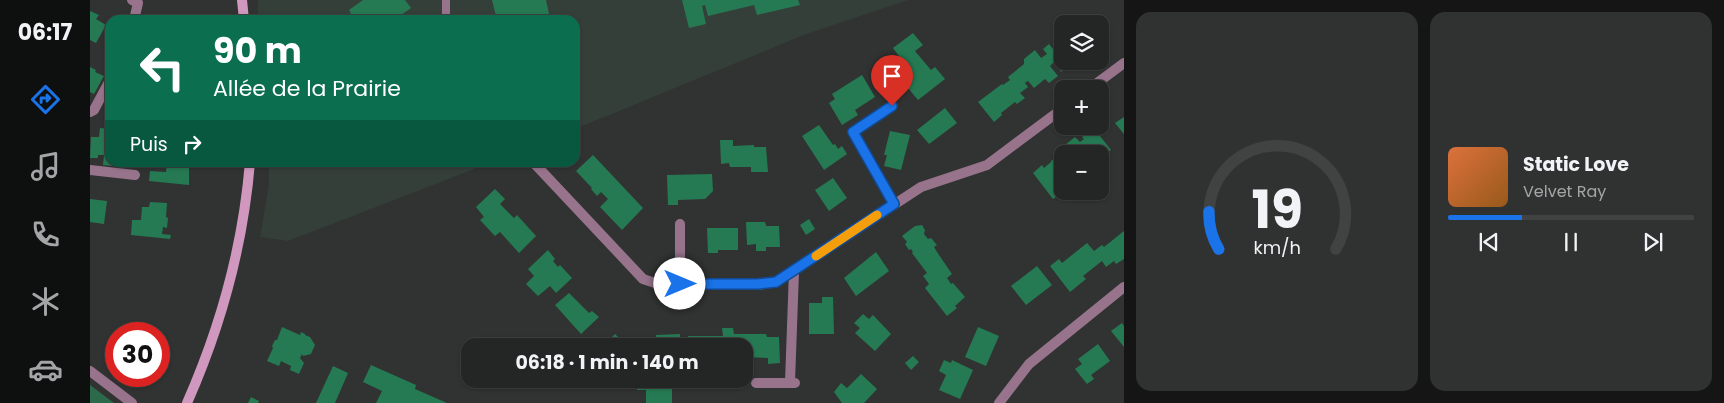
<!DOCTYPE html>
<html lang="fr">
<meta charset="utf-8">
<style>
:root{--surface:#242625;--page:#303232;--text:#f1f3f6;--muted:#a3a5a7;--line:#414342;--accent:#1a73e8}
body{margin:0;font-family:Poppins,sans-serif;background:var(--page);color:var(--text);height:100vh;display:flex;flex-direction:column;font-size:19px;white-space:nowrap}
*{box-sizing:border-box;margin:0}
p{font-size:16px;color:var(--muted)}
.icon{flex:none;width:28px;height:28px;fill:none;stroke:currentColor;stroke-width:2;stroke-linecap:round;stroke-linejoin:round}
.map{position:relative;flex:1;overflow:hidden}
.details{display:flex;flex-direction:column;gap:12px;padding:12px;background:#141514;width:600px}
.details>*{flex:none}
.banner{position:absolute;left:15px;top:15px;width:475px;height:152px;border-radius:15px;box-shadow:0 1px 4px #0004,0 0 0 1px var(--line);background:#0b6e4f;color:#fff;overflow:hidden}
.tools{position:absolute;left:964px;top:15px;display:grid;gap:10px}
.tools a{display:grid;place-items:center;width:55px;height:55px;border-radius:10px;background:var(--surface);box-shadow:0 1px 4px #0004,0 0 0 1px var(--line);font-size:25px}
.speed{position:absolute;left:15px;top:322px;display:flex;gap:10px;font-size:25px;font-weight:700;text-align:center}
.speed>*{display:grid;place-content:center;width:65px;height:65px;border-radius:50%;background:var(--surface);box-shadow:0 1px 4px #0004,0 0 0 1px var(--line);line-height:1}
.speed .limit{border:8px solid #d22;background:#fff;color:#111}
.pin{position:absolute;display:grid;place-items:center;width:42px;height:42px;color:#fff;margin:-51px -21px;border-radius:50% 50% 50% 0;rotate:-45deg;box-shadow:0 0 5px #0007}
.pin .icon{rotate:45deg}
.me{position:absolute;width:55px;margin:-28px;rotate:90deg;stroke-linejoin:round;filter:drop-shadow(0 0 4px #0008)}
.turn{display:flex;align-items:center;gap:18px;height:105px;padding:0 25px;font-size:22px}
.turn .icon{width:65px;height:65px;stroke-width:2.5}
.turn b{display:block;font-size:35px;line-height:42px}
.then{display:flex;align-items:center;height:48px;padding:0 25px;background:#0003;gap:10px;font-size:19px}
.details .widget{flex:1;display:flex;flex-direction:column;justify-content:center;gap:8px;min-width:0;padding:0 18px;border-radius:15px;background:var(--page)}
.details .dial{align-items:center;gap:0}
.dial svg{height:130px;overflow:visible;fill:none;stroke:var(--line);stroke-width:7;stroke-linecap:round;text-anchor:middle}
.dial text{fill:var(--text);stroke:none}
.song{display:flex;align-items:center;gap:15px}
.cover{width:60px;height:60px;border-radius:8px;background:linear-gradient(135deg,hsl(20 70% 55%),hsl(30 70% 35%))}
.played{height:5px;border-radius:2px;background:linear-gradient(90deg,var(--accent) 30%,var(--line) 30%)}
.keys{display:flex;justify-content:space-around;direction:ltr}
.details .tiles{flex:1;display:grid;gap:12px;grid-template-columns:repeat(2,1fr)}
.trip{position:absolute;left:371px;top:338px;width:292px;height:50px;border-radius:15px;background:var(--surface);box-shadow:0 1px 4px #0004,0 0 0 1px var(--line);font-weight:700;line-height:50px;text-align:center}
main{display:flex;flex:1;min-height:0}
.tab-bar{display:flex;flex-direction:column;width:90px;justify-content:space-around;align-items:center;background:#0e0f0f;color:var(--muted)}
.tab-bar .icon{width:35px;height:35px}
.tab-bar .selected{color:var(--accent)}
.tab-bar b{font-size:22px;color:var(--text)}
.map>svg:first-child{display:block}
.built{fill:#353f39}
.green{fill:#2d6a4c}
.building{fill:#267a53}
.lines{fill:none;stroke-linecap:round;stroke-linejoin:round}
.service{stroke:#98748c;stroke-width:8}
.minor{stroke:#98748c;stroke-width:10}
.secondary{stroke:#d198bf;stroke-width:10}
.route-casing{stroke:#114b97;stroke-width:12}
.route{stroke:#1a73e8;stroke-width:9}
.slow{stroke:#f59e0b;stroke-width:9}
</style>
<main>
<nav class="tab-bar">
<b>06:17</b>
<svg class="icon selected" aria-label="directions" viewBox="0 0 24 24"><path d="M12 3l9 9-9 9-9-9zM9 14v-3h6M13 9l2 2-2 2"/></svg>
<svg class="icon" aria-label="music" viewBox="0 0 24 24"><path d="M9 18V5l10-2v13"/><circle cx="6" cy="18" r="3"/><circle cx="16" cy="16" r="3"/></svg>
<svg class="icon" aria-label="phone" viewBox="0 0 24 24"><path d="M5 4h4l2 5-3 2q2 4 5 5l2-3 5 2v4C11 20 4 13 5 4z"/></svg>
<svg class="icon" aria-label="climate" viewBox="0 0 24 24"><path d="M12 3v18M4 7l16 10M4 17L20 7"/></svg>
<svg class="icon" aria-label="car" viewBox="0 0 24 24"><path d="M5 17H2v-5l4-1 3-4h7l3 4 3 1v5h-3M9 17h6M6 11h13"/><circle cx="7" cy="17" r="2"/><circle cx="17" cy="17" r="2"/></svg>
</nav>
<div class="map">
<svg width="1034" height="403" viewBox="0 0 1034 403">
<rect width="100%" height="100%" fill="#303331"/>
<!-- built -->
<path class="built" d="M 168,0 L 818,0 L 714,35 L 485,129 L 485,20 L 168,20 Z
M 179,163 L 179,162 L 400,163 L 198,241 L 170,237 L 179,184 Z"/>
<!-- green -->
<path class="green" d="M 0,385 L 24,403 L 0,403 Z"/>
<!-- building -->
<path class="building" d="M 273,0 L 315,0 L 321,8 L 304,20 L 251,20 L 261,13 L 259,10 Z
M 402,0 L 456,0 L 459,14 L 452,16 L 453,20 L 407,20 Z
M 592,0 L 708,0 L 710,5 L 667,15 L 664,5 L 618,16 L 615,5 L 612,6 L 616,24 L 599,28 Z
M 0,11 L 9,15 L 6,19 L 16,25 L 6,43 L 0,40 Z
M 823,33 L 833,45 L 825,51 L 841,70 L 845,67 L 855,79 L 828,100 L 818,88 L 815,90 L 808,81 L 811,79 L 801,67 L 811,59 L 803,48 Z
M 972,39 L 972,61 L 981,61 L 978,64 L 979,66 L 971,72 L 964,62 L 960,66 L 968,76 L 959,83 L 955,79 L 944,88 L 938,81 L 936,82 L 935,83 L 938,87 L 930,93 L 935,98 L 927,104 L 925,102 L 911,113 L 912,115 L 904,122 L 888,102 L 912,84 L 913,85 L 920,80 L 918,77 L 934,64 L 934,59 L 945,50 L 951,58 L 957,54 L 953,49 L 959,44 L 963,49 L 966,47 L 964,46 Z
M 0,67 L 6,70 L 5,72 L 14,76 L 4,94 L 0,92 Z
M 772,75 L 785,97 L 765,110 L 768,115 L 752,125 L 739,103 L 745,99 L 742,94 Z
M 855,108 L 867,123 L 839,144 L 827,130 Z
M 1034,117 L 1034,134 L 1025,123 Z
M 729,125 L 743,145 L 745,144 L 748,149 L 752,146 L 757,154 L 734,170 L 712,136 Z
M 1006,126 L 1012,134 L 1010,136 L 1021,150 L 1013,156 L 1010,152 L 972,154 L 972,183 L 969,186 L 973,192 L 963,199 L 943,173 L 952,165 L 954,168 L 961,162 L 961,161 L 978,149 L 975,145 L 985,137 L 990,142 L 994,139 L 992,137 Z
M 10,128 L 20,129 L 20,162 L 32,162 L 31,167 L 13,165 L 14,155 L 8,155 L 8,158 L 0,158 L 1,137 L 9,137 Z
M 800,131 L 820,135 L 811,170 L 794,166 L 797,155 L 794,155 Z
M 630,140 L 643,140 L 643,146 L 664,145 L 664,147 L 676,147 L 678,172 L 661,172 L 661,167 L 640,167 L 639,163 L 631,164 Z
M 503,155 L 553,208 L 532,230 L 510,207 L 518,199 L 511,192 L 507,196 L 501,189 L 502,188 L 486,171 Z
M 77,162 L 99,162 L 99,185 L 59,181 L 60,171 L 76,172 Z
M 622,174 L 623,191 L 615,199 L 588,200 L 588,205 L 578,205 L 577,175 Z
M 743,178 L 757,198 L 739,211 L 725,190 Z
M 405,189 L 415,199 L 410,204 L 424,218 L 427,215 L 446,236 L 429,253 L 410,232 L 405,236 L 390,220 L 394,217 L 386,207 Z
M 0,199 L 17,201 L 14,224 L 0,222 Z
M 60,202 L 77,203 L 76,217 L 78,218 L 77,228 L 73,227 L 72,234 L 81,235 L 80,239 L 41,235 L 42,220 L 51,220 L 52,207 L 59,207 Z
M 719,219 L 725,229 L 716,235 L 710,225 Z
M 656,222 L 675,222 L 676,226 L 689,226 L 690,247 L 676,247 L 676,251 L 666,251 L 666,244 L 657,245 Z
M 832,225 L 835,230 L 834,234 L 838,239 L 841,238 L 847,245 L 844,247 L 847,252 L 862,274 L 857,278 L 861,284 L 863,283 L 875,297 L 865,306 L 867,308 L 857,316 L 835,288 L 839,284 L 833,276 L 837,273 L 822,253 L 823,252 L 821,249 L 819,250 L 815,244 L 817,242 L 812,236 L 825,226 Z
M 617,228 L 648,228 L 648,250 L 628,250 L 628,253 L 618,253 Z
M 1034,231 L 1034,259 L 1026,264 L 1024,261 L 1016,267 L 1012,261 L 993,276 L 996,279 L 980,292 L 960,266 L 969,259 L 972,263 L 997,243 L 1004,251 L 1012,245 L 1014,247 Z
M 458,250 L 465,259 L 463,261 L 468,267 L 470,265 L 482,278 L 466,293 L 460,286 L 448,296 L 436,284 L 444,276 L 438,269 Z
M 786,252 L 799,271 L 766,296 L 754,278 Z
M 947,266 L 962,285 L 936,305 L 921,286 Z
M 479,293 L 499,313 L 502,311 L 509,317 L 491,334 L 465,305 Z
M 732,297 L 743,297 L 744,334 L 719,334 L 719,303 L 732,303 Z
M 773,314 L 779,319 L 783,315 L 801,334 L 785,351 L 765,333 L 770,328 L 764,323 Z
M 1032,323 L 1034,326 L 1034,347 L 1021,331 Z
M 192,327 L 210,335 L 211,332 L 215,334 L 215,335 L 220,337 L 225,345 L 221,354 L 213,356 L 212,354 L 210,358 L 214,363 L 209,374 L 200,370 L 201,366 L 191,361 L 189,366 L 177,361 L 183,348 L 182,346 L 185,340 L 187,340 Z
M 888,327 L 909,336 L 896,366 L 875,357 Z
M 632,328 L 643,328 L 644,334 L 676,334 L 677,337 L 689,337 L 690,363 L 678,364 L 678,358 L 655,357 L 655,346 L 599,346 L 598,336 L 633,336 Z
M 25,331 L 30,334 L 26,334 L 26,355 L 16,348 Z
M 525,334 L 533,342 L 533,346 L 497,346 L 505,338 L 513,346 Z
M 590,334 L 590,346 L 557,346 L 557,337 L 566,337 L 566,335 Z
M 475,340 L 481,346 L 469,346 Z
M 1008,344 L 1020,361 L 1001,375 L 1004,379 L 997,384 L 985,369 L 992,364 L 988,359 Z
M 823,356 L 829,362 L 821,370 L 815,363 Z
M 854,360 L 861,363 L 862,360 L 883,370 L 870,399 L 849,390 L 856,375 L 849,371 Z
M 281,365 L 326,385 L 325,389 L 357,403 L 286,403 L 292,391 L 273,382 Z
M 243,366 L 258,373 L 245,403 L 226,403 Z
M 771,374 L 787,389 L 774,403 L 752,403 L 744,392 L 751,383 L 757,388 Z
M 547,379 L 582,379 L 582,403 L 556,403 L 556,390 L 547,390 Z
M 161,397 L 169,401 L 168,403 L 158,403 Z"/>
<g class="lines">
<!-- service -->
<path class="service" d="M 356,20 L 356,0"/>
<!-- minor -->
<path class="minor" d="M 42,0 L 48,3 L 44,20
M 999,89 L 1034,63
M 802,106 L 763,132 L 804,204
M 0,112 L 4,110 L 20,80
M 443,162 L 553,279 L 568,284 L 668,285 L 686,282 L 831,187 L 897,165 L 972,109
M 0,170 L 45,175
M 590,224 L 590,284
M 0,371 L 42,403
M 700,382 L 704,271
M 666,383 L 705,383
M 909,403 L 939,364 L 1034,287"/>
<!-- secondary -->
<path class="secondary" d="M 152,0 L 154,20
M 97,403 C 131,326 153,247 160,162"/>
</g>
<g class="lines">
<!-- route casing -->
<g class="route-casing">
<path id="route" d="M 590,284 L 668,284 L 686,282 L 804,204 L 763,132 L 802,106"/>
</g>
<!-- route -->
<use href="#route" class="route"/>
<!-- slow -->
<path class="slow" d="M 726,256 L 787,215"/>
</g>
</svg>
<div class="tools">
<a><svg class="icon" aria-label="layers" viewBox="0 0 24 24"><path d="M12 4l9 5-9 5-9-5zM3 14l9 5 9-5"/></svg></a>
<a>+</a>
<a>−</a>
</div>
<div class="speed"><div class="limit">30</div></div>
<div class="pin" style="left:802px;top:106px;background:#d93025"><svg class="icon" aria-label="arrive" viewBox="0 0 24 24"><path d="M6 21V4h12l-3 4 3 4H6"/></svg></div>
<svg class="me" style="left:590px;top:284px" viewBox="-20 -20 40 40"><circle r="19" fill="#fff"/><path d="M0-13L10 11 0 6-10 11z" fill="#1a73e8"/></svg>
<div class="trip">06:18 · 1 min · 140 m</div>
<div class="banner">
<div class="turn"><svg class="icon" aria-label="left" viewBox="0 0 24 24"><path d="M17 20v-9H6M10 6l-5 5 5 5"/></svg><div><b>90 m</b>Allée de la Prairie</div></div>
<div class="then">Puis<svg class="icon" aria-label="right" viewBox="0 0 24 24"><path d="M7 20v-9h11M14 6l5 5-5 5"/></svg></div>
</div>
</div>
<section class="details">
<div class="tiles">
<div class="widget dial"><svg viewBox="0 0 100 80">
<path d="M14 69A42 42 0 1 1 86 69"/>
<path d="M14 69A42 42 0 0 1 8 46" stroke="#1a73e8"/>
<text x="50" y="56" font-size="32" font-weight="700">19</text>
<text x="50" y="72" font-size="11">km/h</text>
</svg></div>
<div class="widget">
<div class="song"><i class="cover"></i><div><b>Static Love</b><p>Velvet Ray</p></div></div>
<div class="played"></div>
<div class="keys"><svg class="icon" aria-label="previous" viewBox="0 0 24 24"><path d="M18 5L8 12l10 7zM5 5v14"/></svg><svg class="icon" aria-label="pause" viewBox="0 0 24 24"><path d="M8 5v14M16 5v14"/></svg><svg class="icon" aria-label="next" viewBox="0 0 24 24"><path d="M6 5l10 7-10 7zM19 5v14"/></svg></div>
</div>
</div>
</section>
</main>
